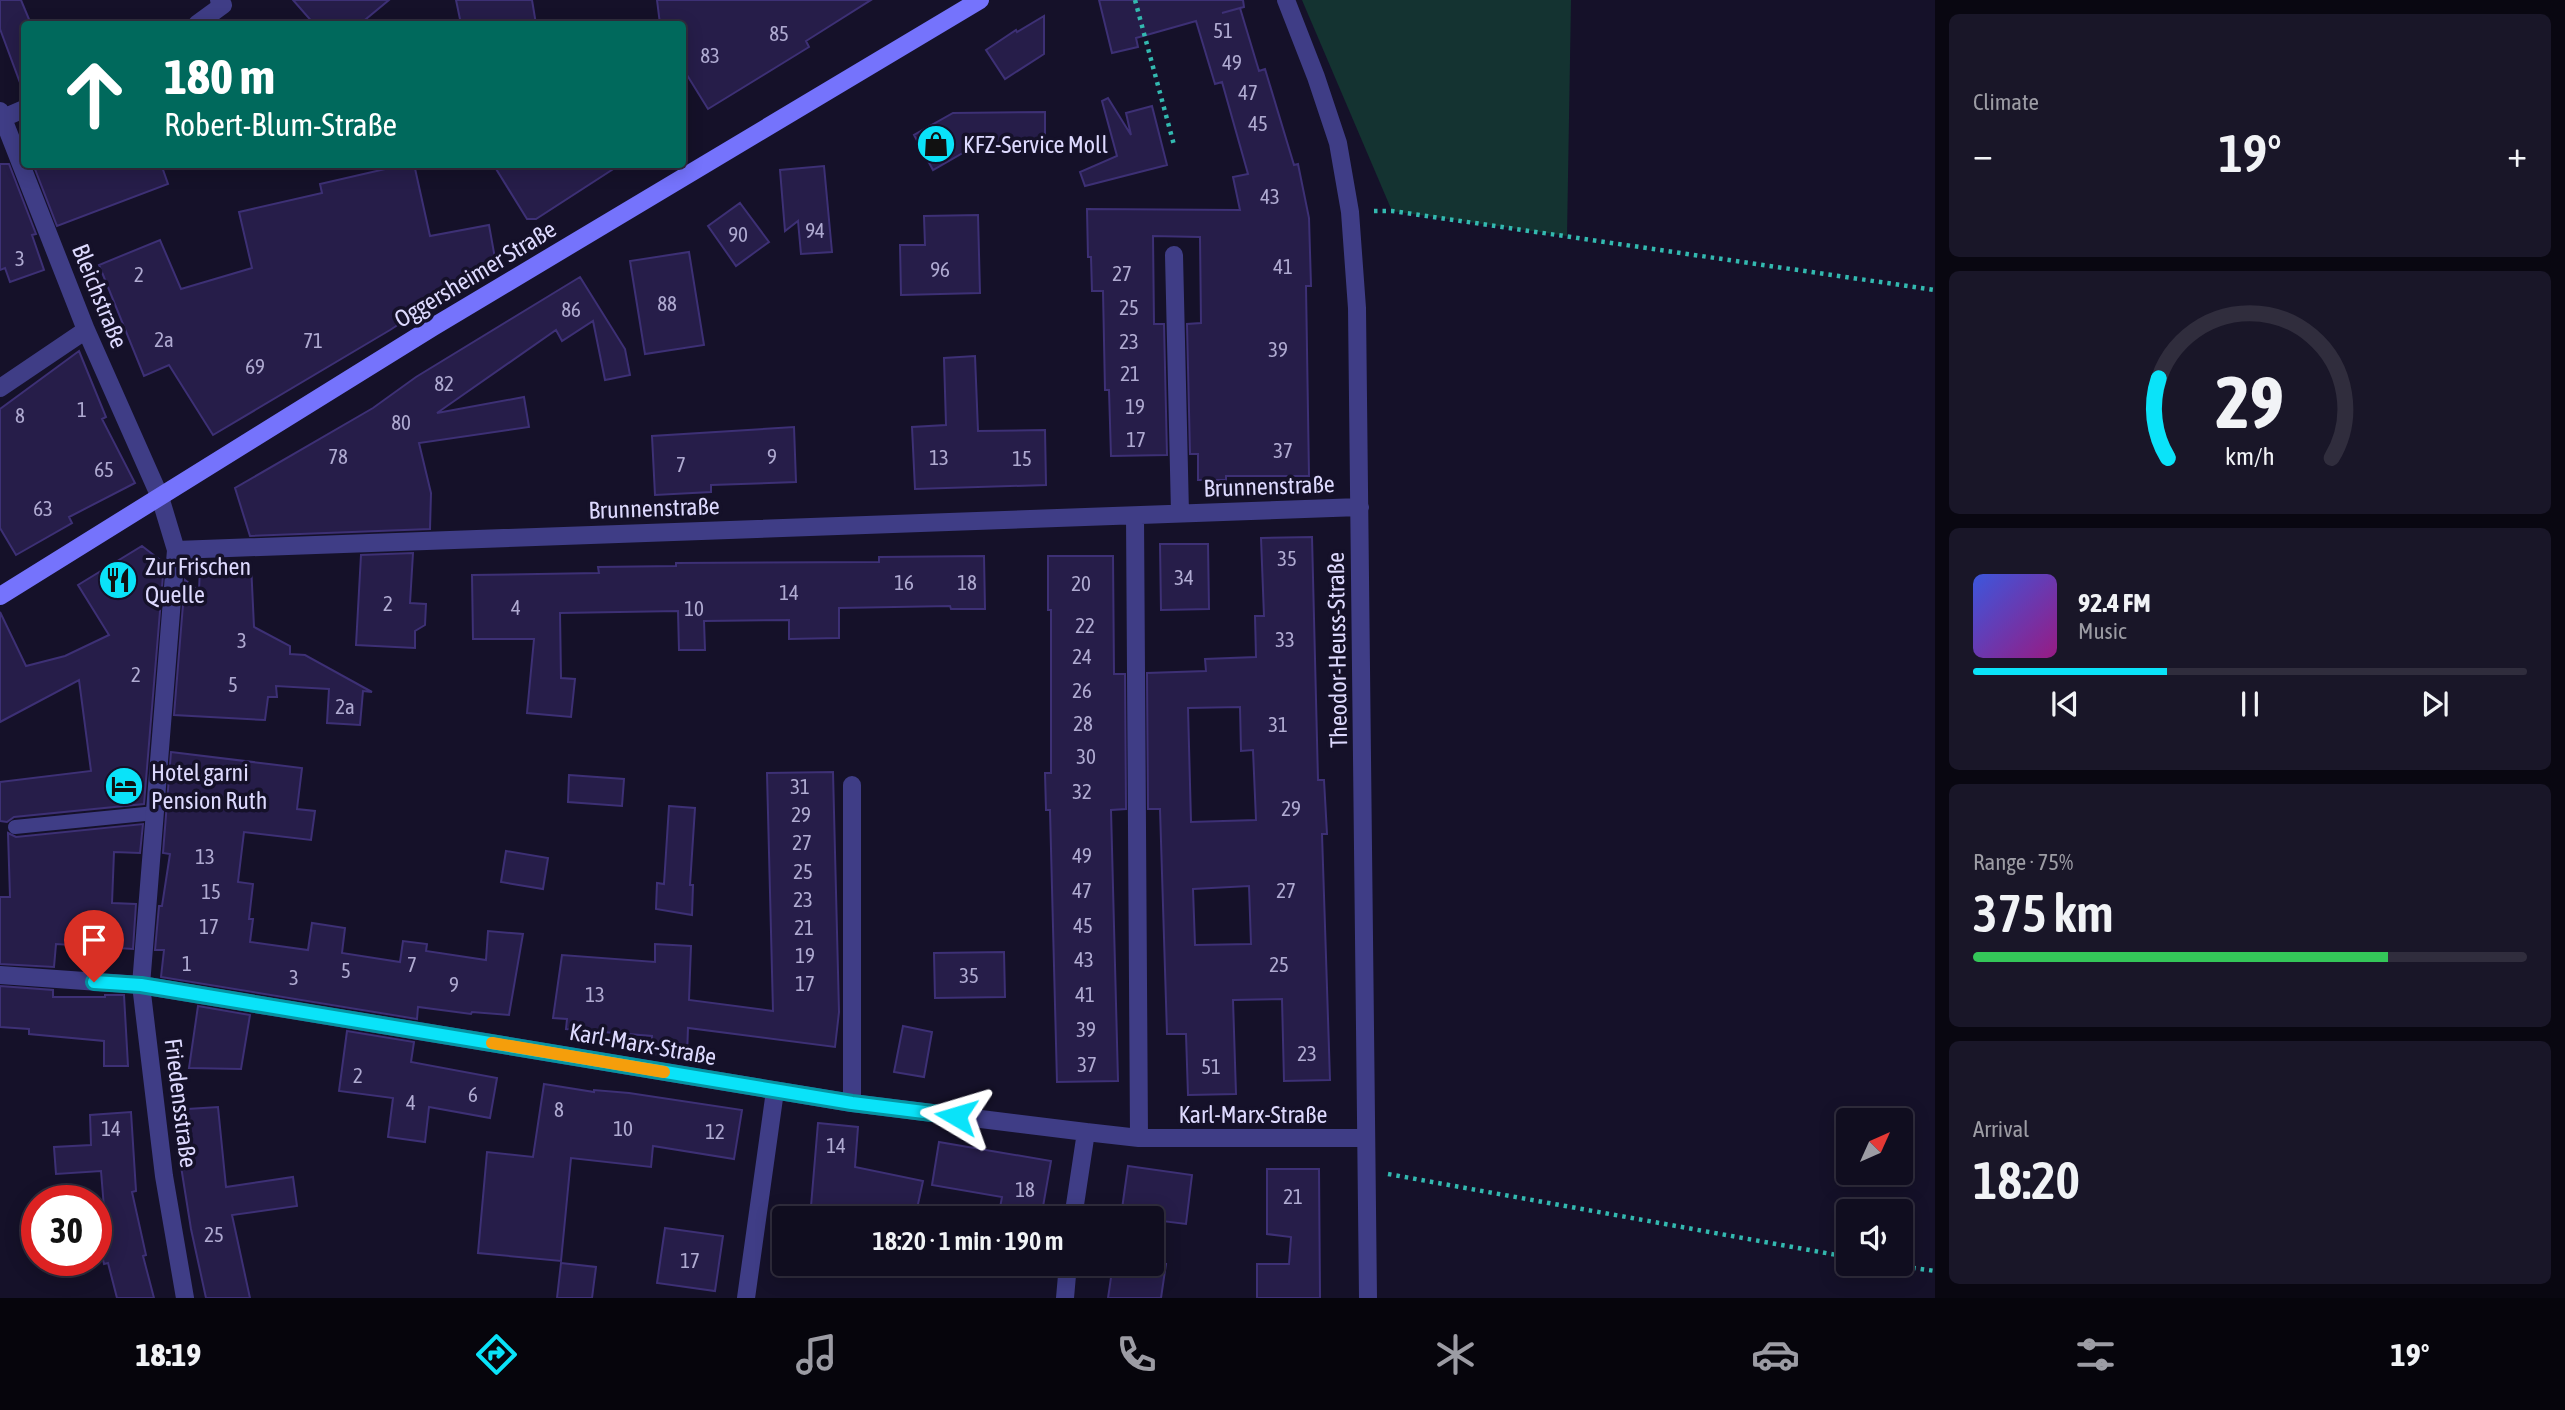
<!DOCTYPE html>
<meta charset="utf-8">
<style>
:root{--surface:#100d1f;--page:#191628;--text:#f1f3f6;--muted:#9c9ca4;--line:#302d3d;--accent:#0ae3f9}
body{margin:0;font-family:"Asap Condensed",sans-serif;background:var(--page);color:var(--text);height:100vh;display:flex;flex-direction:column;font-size:26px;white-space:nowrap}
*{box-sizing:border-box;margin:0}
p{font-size:23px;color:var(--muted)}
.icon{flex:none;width:38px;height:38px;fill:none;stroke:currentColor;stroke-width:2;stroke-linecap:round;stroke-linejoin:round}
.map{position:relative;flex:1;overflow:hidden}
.drawer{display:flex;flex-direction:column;gap:14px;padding:14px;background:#090711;width:630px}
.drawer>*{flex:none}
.top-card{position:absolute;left:21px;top:21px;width:665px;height:147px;border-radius:7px;box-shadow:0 4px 18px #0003,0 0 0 2px var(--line);background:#00695c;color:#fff;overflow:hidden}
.needle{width:46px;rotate:45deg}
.buttons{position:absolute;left:1836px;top:1108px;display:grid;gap:14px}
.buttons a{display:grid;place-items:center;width:77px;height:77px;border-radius:7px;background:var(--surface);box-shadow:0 4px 18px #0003,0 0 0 2px var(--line);font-size:35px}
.speed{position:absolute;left:21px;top:1185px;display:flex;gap:14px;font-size:35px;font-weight:700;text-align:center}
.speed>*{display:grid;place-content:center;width:91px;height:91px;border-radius:50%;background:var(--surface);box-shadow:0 4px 18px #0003,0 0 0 2px var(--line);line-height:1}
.speed .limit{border:10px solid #d22;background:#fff;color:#111}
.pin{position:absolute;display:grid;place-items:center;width:60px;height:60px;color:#fff;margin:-72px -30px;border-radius:50% 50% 50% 0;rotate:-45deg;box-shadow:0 0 7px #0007}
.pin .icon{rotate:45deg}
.me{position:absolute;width:77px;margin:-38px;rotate:277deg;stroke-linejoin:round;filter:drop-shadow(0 0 5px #0008)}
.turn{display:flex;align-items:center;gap:24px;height:147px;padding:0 28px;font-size:32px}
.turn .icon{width:91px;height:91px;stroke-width:2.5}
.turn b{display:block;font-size:49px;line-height:60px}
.big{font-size:52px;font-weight:600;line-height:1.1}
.drawer .card{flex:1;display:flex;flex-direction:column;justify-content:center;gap:10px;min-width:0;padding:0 24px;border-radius:10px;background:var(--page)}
.drawer .dial{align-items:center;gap:0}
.dial svg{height:182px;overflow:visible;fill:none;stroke:var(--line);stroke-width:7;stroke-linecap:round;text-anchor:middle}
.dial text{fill:var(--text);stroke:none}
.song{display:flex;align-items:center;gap:21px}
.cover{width:84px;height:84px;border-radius:10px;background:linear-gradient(135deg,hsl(230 70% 55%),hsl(310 70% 35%))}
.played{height:7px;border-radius:4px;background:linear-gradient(90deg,var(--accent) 35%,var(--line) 35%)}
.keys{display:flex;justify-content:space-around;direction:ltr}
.heat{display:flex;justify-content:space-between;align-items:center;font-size:38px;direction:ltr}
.charge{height:10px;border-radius:5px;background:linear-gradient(90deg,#34c759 75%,var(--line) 0)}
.trip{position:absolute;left:772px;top:1206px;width:392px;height:70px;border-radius:7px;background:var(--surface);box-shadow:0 4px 18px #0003,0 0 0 2px var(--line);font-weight:600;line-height:70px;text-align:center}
.dock{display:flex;height:112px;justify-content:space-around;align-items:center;background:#06050c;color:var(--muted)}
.dock .icon{width:49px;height:49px}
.dock .selected{color:var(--accent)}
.dock b{font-size:32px;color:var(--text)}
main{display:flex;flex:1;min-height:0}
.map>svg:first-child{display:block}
.green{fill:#143331}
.building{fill:#261d49;stroke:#3d3075;stroke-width:2;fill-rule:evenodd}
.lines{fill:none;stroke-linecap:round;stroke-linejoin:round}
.path{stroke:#33b9b0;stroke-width:4.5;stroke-dasharray:3.5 5;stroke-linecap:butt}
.lane{stroke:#3f3d86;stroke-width:14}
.street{stroke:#3f3d86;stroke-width:18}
.secondary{stroke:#7573fc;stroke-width:18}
.route-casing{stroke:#0694a2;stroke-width:18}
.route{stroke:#0ae3f9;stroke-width:12}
.slow{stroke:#f59e0b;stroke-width:12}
.labels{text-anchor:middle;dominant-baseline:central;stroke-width:7;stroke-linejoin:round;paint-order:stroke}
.number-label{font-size:21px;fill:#afaad1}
.poi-label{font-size:24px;fill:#ddd9fe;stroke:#151129;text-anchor:start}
.street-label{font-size:24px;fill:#ddd9fe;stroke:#151129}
</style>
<main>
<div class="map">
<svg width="1935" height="1298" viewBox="0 0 1935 1298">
<rect width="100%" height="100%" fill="#151129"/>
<!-- green -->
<path class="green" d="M 1302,0 L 1571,0 L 1567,236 L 1392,211 Z"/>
<!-- building -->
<path class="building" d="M 0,0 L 21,0 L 31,24 L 24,24 L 24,88 L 22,88 L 0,29 Z
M 293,0 L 389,0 L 360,24 L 314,24 Z
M 456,0 L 532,0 L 536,24 L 461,24 Z
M 657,0 L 871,0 L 806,41 L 809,47 L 708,109 L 682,67 L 682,24 L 660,24 Z
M 1099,0 L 1243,0 L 1244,7 L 1222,13 L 1240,8 L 1259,71 L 1265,69 L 1294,165 L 1298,164 L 1309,218 L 1311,286 L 1306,286 L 1309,476 L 1226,476 L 1226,480 L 1198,480 L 1198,454 L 1190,454 L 1187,324 L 1201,323 L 1200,237 L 1153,236 L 1154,324 L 1164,324 L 1167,455 L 1111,456 L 1109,390 L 1105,390 L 1103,291 L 1092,291 L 1091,257 L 1088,257 L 1087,209 L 1240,210 L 1233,177 L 1248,174 L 1222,82 L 1215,84 L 1196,21 L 1136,38 L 1138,47 L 1112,53 Z
M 1044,16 L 1044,54 L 1005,79 L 986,50 L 1016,30 L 1017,32 Z
M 1108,98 L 1131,135 L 1126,113 L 1152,106 L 1167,165 L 1085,186 L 1080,172 L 1117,156 L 1102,101 Z
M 1045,112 L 1045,150 L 968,150 L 933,170 L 914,135 L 953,113 Z
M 0,164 L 9,164 L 36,234 L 32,235 L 44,270 L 10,282 L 5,268 L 0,270 Z
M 33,164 L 161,164 L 168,184 L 57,226 Z
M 407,164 L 414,164 L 430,236 L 489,225 L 496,264 L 459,289 L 459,285 L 390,330 L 213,435 L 169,365 L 144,376 L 99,265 L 160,240 L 181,289 L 252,268 L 239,212 L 322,193 L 320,184 Z
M 493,164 L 621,164 L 536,219 L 527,219 Z
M 824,166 L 832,252 L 801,254 L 798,221 L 785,231 L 780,170 Z
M 740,203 L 769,242 L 736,266 L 708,226 Z
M 978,215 L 980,293 L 901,295 L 900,245 L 925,245 L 924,216 Z
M 689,252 L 704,345 L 645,354 L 630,261 Z
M 580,277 L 625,349 L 630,375 L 605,380 L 593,321 L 562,341 L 556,330 L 437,413 L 524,397 L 529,427 L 419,443 L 431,493 L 430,529 L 250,536 L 235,488 L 373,408 L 416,377 Z
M 79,351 L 106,417 L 102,419 L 135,483 L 69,517 L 72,523 L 16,555 L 0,528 L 0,409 Z
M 975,356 L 978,431 L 1045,430 L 1046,485 L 915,489 L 912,427 L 946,425 L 944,358 Z
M 794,427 L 796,482 L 711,485 L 711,492 L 655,495 L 652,436 Z
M 1312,537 L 1318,780 L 1324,780 L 1327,834 L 1322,834 L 1330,1080 L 1284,1081 L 1282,999 L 1233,1000 L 1236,1094 L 1188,1095 L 1186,1034 L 1167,1034 L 1160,809 L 1148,809 L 1147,673 L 1206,671 L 1205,659 L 1256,657 L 1255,616 L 1264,616 L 1261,538 ZM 1240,707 L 1241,751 L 1253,750 L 1256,820 L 1191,822 L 1188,708 ZM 1249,886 L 1251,944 L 1195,945 L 1193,889 Z
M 1160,544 L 1208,544 L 1209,609 L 1161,610 Z
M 142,546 L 164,563 L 144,804 L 14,817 L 7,822 L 0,821 L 0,782 L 91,771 L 79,680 L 0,722 L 0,612 L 26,666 L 65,656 L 109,635 L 78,585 Z
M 413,553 L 410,603 L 426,604 L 425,625 L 415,631 L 415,648 L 356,645 L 361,555 Z
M 984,556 L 985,609 L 951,609 L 950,606 L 839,608 L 839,638 L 789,639 L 789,620 L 704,621 L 705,650 L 679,650 L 678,611 L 560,613 L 561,678 L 575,679 L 571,717 L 527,713 L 534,639 L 473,639 L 472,575 L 599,573 L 598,567 L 676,566 L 676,563 L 879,562 L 879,557 Z
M 1048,556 L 1113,556 L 1114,674 L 1125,674 L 1126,809 L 1111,810 L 1118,1081 L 1057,1082 L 1050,810 L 1046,810 L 1045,773 L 1051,773 L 1051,610 L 1048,610 Z
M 251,564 L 254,627 L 290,646 L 290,654 L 305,655 L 372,692 L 363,691 L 360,725 L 327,723 L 329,689 L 276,686 L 277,697 L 268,697 L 265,720 L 174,715 L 185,580 L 199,591 L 200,566 Z
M 171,752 L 302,768 L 297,809 L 315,811 L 311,840 L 244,832 L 238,882 L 253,884 L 249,919 L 253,919 L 250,942 L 308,950 L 312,923 L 345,928 L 342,953 L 400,962 L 403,941 L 427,944 L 426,951 L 486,960 L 488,931 L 523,934 L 509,1015 L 472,1012 L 471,1014 L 418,1007 L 417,1019 L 161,977 L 164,950 L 155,950 L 159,906 L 162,906 L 170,854 L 163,853 Z
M 833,772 L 839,1012 L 835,1047 L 688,1028 L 687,1056 L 651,1054 L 652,1036 L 566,1029 L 567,1019 L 553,1018 L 562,955 L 655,962 L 655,944 L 691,946 L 689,1000 L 773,1011 L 767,773 Z
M 569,775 L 624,779 L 622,806 L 568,802 Z
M 669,806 L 695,808 L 690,885 L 693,885 L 692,915 L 656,909 L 657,883 L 664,884 Z
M 143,824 L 140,853 L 114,852 L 112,903 L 136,904 L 133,949 L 56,944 L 54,967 L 0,964 L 0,897 L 10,897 L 8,833 L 16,837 Z
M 506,851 L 548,858 L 543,889 L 501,882 Z
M 1004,952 L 1005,997 L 935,998 L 934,953 Z
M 0,986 L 53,990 L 53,997 L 105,997 L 105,995 L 124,995 L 128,1066 L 104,1066 L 104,1041 L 29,1034 L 29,1029 L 0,1027 Z
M 198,1006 L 250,1015 L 241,1069 L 189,1068 Z
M 903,1026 L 932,1032 L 924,1077 L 894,1072 Z
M 347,1031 L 414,1042 L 411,1062 L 497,1078 L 490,1118 L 429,1107 L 425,1142 L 388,1137 L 393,1098 L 339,1091 Z
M 544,1084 L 594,1092 L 594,1090 L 629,1093 L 742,1110 L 734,1159 L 653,1146 L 651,1167 L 571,1158 L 561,1261 L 478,1253 L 487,1152 L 533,1157 Z
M 218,1107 L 226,1187 L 293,1177 L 297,1206 L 232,1215 L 250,1298 L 206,1298 L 191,1229 L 172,1110 Z
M 131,1112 L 136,1191 L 132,1192 L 146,1255 L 143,1256 L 154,1298 L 117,1298 L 108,1263 L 104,1264 L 96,1227 L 96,1222 L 105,1220 L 101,1171 L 56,1174 L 54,1147 L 91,1145 L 90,1115 Z
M 818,1123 L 858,1127 L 855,1167 L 923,1181 L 915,1218 L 810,1218 Z
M 939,1142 L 1051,1161 L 1041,1218 L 998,1218 L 1002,1197 L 932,1185 Z
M 1128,1166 L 1192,1175 L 1186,1224 L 1121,1216 Z
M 1267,1169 L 1319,1169 L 1320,1298 L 1257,1298 L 1257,1264 L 1289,1264 L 1291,1237 L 1267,1234 Z
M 665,1228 L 723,1236 L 715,1291 L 657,1283 Z
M 561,1263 L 596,1267 L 592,1298 L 557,1298 Z
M 1113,1264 L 1166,1264 L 1161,1298 L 1108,1298 Z"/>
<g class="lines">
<!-- path -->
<path class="path" d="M 1135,0 L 1174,145
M 1374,211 L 1392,211 L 1935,290
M 1388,1174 L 1848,1257
M 1887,1264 L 1935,1271"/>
<!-- lane -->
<path class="lane" d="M 15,827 L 155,813"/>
<!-- street -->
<path class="street" d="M 1286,0 L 1316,77 L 1338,143 L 1350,212 L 1357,308 L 1368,1298
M 197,24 L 223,5 L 219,0
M 0,111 L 86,330 L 160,497 L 176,550 L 141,985 L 164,1176 L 185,1298
M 3,118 L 24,109
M 1174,255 L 1180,513
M 0,388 L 86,330
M 1135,516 L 1139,1138
M 176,550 L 1360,507
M 852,785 L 852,1103
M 0,975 L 141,985 L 852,1103 L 1086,1132 L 1139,1138 L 1366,1138
M 1073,1218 L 1086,1132
M 746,1298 L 775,1091
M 1065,1298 L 1068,1264"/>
<!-- secondary -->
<path class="secondary" d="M 0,596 L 433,327 L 980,0"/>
</g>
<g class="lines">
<!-- route casing -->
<g class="route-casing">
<path id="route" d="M 94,982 L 141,985 L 852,1103 L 956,1116"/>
</g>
<!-- route -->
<use href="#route" class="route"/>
<!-- slow -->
<path class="slow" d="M 492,1043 L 664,1072"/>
</g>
<!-- icons -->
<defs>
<g id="shop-disc" transform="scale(2.0125)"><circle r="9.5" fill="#0ae3f9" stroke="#151129"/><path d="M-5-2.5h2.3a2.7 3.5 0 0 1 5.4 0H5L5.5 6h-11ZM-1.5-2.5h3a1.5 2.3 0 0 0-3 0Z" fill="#111"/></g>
<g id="restaurant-disc" transform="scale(2.0125)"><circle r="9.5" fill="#0ae3f9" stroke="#151129"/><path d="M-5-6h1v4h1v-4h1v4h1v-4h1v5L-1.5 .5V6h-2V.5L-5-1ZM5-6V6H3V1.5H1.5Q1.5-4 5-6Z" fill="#111"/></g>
<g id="hotel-disc" transform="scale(2.0125)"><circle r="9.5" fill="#0ae3f9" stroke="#151129"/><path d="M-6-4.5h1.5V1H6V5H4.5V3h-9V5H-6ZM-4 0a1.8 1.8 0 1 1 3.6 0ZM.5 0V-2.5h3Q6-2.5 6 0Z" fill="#111"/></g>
</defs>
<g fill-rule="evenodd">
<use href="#shop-disc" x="936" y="144"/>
<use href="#restaurant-disc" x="118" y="580"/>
<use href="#hotel-disc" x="124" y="786"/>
</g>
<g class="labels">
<!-- number labels -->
<g class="number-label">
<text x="1223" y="30">51</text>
<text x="779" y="33">85</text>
<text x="710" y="55">83</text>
<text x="1232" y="62">49</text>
<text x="1248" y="92">47</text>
<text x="1258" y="123">45</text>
<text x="1270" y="196">43</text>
<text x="815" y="230">94</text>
<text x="738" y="234">90</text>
<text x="20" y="258">3</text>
<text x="1283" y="266">41</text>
<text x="940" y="269">96</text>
<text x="1122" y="273">27</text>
<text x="139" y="274">2</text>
<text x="667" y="303">88</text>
<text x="1129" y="307">25</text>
<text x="571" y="309">86</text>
<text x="164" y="339">2a</text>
<text x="313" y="340">71</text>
<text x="1129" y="341">23</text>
<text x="1278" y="349">39</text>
<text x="255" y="366">69</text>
<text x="1130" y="373">21</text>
<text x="444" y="383">82</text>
<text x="1135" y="406">19</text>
<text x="82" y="409">1</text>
<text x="20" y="415">8</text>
<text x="401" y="422">80</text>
<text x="1136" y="439">17</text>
<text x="1283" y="450">37</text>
<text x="338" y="456">78</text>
<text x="772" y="456">9</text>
<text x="939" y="457">13</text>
<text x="1022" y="458">15</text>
<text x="681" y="464">7</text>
<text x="104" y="469">65</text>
<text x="43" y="508">63</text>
<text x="1287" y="558">35</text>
<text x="1184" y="577">34</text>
<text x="904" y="582">16</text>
<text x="967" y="582">18</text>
<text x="1081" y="583">20</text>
<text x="789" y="592">14</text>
<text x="388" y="603">2</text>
<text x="516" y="607">4</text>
<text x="694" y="608">10</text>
<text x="1085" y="625">22</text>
<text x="1285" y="639">33</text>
<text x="242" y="640">3</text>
<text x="1082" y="656">24</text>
<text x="136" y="674">2</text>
<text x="233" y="684">5</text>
<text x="1082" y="690">26</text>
<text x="345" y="706">2a</text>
<text x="1083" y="723">28</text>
<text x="1278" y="724">31</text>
<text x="1086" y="756">30</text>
<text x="800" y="786">31</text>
<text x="1082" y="791">32</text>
<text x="1291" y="808">29</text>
<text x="801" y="814">29</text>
<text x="802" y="842">27</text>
<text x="1082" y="855">49</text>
<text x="205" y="856">13</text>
<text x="803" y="871">25</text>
<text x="1082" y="890">47</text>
<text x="1286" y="890">27</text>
<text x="211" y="891">15</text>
<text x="803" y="899">23</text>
<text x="1083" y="925">45</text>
<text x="209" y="926">17</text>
<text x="804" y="927">21</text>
<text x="805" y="955">19</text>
<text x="1084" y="959">43</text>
<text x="187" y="963">1</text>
<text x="412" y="964">7</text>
<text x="1279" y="964">25</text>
<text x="346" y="970">5</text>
<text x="969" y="975">35</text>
<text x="294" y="977">3</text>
<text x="805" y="983">17</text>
<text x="454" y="984">9</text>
<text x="595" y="994">13</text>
<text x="1085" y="994">41</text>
<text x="1086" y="1029">39</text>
<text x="1307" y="1053">23</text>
<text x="1087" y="1064">37</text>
<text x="1211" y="1066">51</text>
<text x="358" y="1075">2</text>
<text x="473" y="1094">6</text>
<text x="411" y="1102">4</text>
<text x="559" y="1109">8</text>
<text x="111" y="1128">14</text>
<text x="623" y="1128">10</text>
<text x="715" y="1131">12</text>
<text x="836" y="1145">14</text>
<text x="1025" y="1189">18</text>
<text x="1293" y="1196">21</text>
<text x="214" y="1234">25</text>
<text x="690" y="1260">17</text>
</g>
<!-- poi labels -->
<g class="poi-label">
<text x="963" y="144">KFZ-Service Moll</text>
<text x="145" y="566">Zur Frischen<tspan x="145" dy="28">Quelle</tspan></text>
<text x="151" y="772">Hotel garni<tspan x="151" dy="28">Pension Ruth</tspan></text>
</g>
<!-- street labels -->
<g class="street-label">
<text transform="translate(475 274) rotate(-31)">Oggersheimer Straße</text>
<text transform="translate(100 296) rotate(68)">Bleichstraße</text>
<text transform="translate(1269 486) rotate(-2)">Brunnenstraße</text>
<text transform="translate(654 508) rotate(-2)">Brunnenstraße</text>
<text transform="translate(1337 650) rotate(-91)">Theodor-Heuss-Straße</text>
<text transform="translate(643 1044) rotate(10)">Karl-Marx-Straße</text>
<text transform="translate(181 1103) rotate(83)">Friedensstraße</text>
<text x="1253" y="1114">Karl-Marx-Straße</text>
</g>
</g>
</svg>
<div class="buttons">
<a><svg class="needle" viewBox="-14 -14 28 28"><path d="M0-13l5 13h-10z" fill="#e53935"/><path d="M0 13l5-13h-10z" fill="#9c9ca4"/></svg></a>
<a><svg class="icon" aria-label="sound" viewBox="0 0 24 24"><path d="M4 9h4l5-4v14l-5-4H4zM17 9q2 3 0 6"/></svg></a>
</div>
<div class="speed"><div class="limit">30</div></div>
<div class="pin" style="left:94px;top:982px;background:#d93025"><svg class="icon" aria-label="arrive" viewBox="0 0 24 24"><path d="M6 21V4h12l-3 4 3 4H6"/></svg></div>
<svg class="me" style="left:956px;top:1116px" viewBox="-20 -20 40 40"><path d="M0-17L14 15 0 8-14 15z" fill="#0ae3f9" stroke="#fff" stroke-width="4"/></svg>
<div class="trip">18:20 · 1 min · 190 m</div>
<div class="top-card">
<div class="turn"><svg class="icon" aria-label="ahead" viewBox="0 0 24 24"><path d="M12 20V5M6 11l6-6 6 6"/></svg><div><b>180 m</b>Robert-Blum-Straße</div></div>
</div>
</div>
<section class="drawer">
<div class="card"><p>Climate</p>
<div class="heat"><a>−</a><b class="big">19°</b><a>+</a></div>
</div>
<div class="card dial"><svg viewBox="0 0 100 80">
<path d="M14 69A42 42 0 1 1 86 69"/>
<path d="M14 69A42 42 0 0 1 10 34" stroke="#0ae3f9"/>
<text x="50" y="56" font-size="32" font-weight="700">29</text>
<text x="50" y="72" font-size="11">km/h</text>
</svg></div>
<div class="card">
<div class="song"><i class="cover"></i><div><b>92.4 FM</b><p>Music</p></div></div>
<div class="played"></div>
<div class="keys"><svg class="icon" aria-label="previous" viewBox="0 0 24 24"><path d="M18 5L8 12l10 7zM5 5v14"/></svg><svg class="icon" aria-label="pause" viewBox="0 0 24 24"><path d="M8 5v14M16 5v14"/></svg><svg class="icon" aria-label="next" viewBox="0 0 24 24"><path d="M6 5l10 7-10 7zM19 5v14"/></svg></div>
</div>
<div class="card"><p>Range · 75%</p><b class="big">375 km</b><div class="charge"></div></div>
<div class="card"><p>Arrival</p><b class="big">18:20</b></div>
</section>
</main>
<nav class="dock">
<b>18:19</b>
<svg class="icon selected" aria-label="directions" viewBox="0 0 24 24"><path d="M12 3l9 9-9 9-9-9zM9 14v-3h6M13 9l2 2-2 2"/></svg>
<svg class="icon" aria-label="music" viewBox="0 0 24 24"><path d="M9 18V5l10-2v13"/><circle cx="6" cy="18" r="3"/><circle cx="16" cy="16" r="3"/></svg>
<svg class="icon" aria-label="phone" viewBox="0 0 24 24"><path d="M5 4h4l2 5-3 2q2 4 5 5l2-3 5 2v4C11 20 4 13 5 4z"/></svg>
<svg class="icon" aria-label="climate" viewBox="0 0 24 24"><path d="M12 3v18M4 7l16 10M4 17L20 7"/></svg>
<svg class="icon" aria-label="car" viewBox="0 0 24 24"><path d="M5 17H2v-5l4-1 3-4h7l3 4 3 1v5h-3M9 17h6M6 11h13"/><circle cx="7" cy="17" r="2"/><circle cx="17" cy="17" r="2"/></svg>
<svg class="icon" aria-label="filters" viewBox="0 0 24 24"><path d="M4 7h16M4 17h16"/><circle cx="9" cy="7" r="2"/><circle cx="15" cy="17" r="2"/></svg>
<b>19°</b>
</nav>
